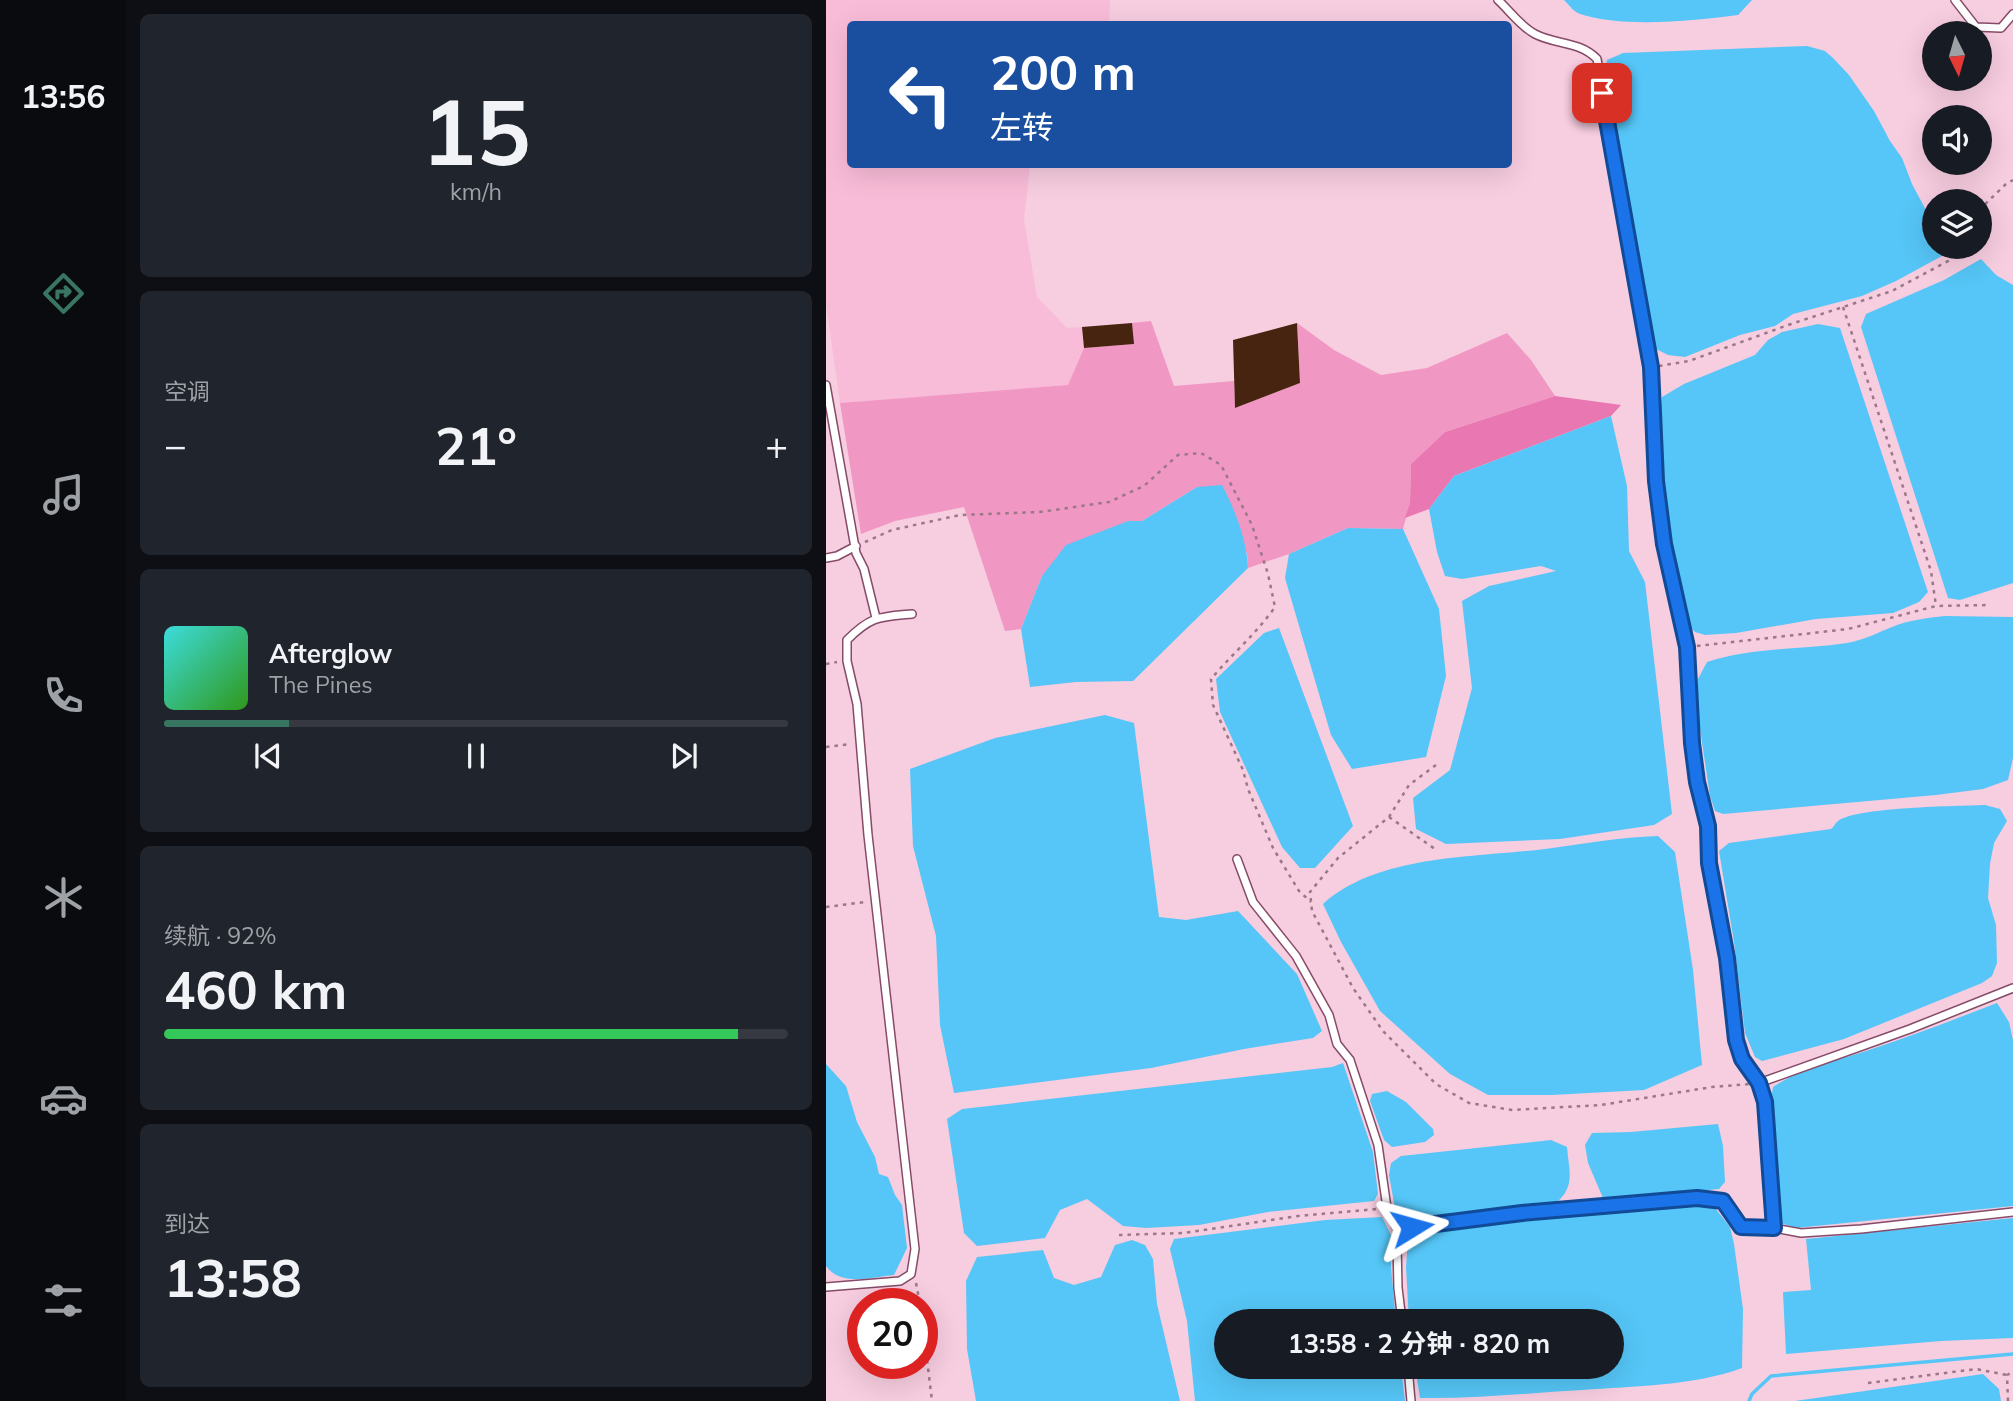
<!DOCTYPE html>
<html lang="zh">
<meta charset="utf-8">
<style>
:root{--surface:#171b24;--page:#20242c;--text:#f1f3f6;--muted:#9ea1a6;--line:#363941;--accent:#397662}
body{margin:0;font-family:Mulish,"Noto Sans SC",sans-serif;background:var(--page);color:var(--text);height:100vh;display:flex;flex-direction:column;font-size:26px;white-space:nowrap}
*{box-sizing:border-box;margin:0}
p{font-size:23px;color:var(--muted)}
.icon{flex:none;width:38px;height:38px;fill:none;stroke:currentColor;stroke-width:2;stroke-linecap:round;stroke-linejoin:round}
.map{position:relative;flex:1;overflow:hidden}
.side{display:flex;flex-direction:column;gap:14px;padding:14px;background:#0d0f14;width:700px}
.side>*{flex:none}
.banner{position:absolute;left:21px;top:21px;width:665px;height:147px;border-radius:7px;box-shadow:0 7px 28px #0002;background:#1a4fa0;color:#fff;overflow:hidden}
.needle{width:46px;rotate:175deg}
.tools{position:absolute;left:1096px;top:21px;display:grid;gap:14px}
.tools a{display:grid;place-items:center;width:70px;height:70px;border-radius:50%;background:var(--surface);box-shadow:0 7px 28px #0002;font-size:35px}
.speed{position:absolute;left:21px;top:1288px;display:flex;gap:14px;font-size:35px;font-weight:700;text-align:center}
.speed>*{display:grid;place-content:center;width:91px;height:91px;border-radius:50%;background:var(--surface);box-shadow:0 7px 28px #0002;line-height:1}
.speed .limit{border:10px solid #d22;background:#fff;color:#111}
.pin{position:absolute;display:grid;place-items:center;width:60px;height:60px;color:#fff;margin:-30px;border-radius:14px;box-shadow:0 4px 10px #0006}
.me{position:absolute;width:77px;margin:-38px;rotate:82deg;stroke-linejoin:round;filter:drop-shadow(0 0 5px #0008)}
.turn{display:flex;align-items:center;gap:24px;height:147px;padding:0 28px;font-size:32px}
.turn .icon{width:91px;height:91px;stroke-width:2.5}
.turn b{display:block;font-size:49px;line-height:60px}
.big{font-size:52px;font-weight:700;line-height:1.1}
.side .widget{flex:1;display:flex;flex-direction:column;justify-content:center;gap:10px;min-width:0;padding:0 24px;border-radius:10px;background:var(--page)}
.side .dial{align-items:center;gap:0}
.dial b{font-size:91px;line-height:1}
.song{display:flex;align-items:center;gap:21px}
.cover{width:84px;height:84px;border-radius:10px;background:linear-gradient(135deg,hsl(180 70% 55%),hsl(110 70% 35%))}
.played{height:7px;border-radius:4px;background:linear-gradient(90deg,var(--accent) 20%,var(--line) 20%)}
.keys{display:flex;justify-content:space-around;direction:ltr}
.heat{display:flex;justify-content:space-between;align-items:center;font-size:38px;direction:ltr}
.charge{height:10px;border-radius:5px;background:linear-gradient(90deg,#34c759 92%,var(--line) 0)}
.trip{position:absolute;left:388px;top:1309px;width:410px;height:70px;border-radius:35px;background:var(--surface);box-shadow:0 7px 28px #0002;font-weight:700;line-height:70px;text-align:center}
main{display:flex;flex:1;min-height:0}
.dock{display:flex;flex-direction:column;width:126px;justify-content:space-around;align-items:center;background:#090b0e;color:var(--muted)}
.dock .icon{width:49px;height:49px}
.dock .current{color:var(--accent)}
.dock b{font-size:32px;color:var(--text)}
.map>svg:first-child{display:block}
.built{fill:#f9bcd8}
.green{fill:#f197c3}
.forest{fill:#e877b2}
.water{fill:#55c6f7}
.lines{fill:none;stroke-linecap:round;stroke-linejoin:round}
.stream{stroke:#55c6f7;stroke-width:3.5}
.building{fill:#46240f}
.service-casing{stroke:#864b68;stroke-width:10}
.path{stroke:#9a7888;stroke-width:2.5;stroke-dasharray:3.5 5;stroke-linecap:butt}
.service{stroke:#fff;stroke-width:7}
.route-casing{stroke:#114b97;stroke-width:18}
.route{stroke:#1a73e8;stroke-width:12}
</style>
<main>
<nav class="dock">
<b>13:56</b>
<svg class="icon current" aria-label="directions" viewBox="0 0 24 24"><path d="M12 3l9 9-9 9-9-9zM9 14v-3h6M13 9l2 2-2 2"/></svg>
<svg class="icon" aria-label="music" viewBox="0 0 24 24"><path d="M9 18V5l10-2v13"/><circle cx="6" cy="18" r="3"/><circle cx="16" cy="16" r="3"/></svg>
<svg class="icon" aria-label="phone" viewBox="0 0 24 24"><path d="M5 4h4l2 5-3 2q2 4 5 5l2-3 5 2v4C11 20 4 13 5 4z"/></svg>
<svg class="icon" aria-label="climate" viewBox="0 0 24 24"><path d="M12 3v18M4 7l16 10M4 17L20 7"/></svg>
<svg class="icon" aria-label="car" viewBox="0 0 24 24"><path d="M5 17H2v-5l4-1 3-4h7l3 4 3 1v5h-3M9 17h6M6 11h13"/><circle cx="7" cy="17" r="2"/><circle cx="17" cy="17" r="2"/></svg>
<svg class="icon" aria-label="filters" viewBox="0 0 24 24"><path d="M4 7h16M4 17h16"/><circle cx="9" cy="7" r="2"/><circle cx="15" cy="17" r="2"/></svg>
</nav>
<section class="side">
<div class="widget dial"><b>15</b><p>km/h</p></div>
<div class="widget"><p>空调</p>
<div class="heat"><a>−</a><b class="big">21°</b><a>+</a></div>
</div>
<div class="widget">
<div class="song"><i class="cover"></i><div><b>Afterglow</b><p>The Pines</p></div></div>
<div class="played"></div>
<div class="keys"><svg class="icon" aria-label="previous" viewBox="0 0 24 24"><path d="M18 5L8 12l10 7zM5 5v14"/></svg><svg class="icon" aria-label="pause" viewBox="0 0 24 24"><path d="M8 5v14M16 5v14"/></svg><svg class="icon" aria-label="next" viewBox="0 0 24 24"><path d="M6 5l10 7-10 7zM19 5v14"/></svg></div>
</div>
<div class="widget"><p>续航 · 92%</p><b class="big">460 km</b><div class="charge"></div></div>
<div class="widget"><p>到达</p><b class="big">13:58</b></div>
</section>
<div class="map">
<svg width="1187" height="1401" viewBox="0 0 1187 1401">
<rect width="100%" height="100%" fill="#f7cde0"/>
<!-- built -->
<path class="built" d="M 0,0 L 284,0 L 283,24 L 24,24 L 24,164 L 204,165 L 198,219 L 211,297 L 241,328 L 256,327 L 258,348 L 242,385 L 14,403 L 0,304 Z"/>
<!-- green -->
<path class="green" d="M 325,321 L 348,386 L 408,381 L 409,408 L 474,383 L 471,323 L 508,350 L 555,375 L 601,368 L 681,333 L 705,360 L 729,396 L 619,432 L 585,464 L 584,503 L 577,529 L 522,528 L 463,554 L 422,568 L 421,553 L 371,487 L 316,521 L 302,521 L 216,576 L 195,629 L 179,631 L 138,507 L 69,521 L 35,534 L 14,403 L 242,385 L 258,348 L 307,344 L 306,323 Z"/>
<!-- forest -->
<path class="forest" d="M 729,396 L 795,405 L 785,416 L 628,476 L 603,509 L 579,518 L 584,503 L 585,464 L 619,432 Z"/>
<!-- water -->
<path class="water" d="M 738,0 L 926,0 L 912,15 C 868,21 796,28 754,14 C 748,12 743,5 738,0 Z
M 981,46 L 999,51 L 1007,58 L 1023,75 L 1048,111 L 1064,141 L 1076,158 L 1086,184 L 1108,225 L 1108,247 L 1115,247 L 1116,256 L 1070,281 L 1036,296 L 967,314 L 949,326 L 914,335 L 859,357 L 842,355 L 828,348 L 821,328 L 812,251 L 778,81 L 781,60 L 797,53 Z
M 1155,259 L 1170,275 L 1187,285 L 1187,583 L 1134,600 L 1122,598 L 1035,327 L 1040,314 L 1118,280 Z
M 992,324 L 1014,328 L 1102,592 L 1093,602 L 1067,613 L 990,619 L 910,633 L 879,635 L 869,632 L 862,625 L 853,593 L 833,453 L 832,422 L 836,397 L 858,384 L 929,355 L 942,340 L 956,332 Z
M 785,416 L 801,486 L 803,551 L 819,582 L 846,814 L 828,825 L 734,839 L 620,844 L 590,829 L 587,798 L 624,770 L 646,688 L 636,601 L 663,586 L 730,571 L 715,566 L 636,579 L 619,576 L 611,552 L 603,509 L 628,476 Z
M 396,485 C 409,510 421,540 422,568 L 307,681 L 250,682 L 204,687 L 195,629 L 216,576 L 240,545 L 302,521 L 316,521 L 371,487 Z
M 522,528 L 577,529 L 613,609 L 620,676 L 600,757 L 526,769 L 505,735 L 459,578 L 463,554 Z
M 1119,616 L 1187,617 L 1187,758 L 1182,780 L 1157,789 L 1110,795 L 897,814 L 889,811 L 884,796 L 870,702 L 872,679 L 881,662 C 926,647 974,650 1021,643 C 1038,640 1051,633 1066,627 C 1083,620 1101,618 1119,616 Z
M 453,628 L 527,826 L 489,868 L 474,868 L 456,847 L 394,712 L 390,679 L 438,633 Z
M 279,715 L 308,723 L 333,917 L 360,920 L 412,911 L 471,974 L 496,1031 L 487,1038 L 418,1049 L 325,1068 L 128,1093 L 114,1025 L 110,936 L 87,846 L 84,769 L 169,738 Z
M 1159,805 L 1174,809 L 1181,821 L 1168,843 L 1164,864 L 1162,898 L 1170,925 L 1171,963 L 1166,976 L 1156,983 L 1018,1039 L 936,1061 L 929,1057 L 919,1033 L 908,942 L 893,851 L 903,843 L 1005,829 C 1008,827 1009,823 1012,821 C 1030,807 1132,806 1159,805 Z
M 832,836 L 849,852 L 867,970 L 876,1065 L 818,1090 L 726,1095 L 662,1095 L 624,1074 L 554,1011 L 515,942 L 497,904 C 553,854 649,858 719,849 C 757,844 794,837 832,836 Z
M 1171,1003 L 1183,1022 L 1187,1040 L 1187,1206 L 970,1228 L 954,1223 C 946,1180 939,1130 947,1087 C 977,1067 1010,1061 1043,1050 C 1086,1036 1129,1019 1171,1003 Z
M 517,1063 L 547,1152 L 552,1194 L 548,1201 L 442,1212 L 373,1225 L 320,1228 L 297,1226 L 261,1199 L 234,1210 L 219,1238 L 151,1246 L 138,1233 L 121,1119 L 136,1109 L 506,1067 Z
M 0,1064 L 20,1086 L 31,1122 L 49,1157 L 53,1174 L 62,1177 L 69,1195 L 76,1205 L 81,1248 L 68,1275 C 46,1277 15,1287 0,1266 Z
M 561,1091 L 580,1102 L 607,1129 L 608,1135 L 599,1142 L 566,1147 L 558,1140 L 544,1101 L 546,1094 Z
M 892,1124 L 897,1146 L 899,1182 L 893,1189 L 794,1199 L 777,1198 L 762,1163 L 759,1145 L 766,1133 L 805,1132 Z
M 725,1140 L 741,1147 C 743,1172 750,1186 729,1204 L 598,1217 L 577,1217 L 570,1214 L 563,1175 L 565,1163 L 575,1156 Z
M 861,1205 L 889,1208 L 904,1227 L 908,1244 L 917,1309 L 916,1368 C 868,1386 807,1386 756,1390 C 702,1393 648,1399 594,1398 L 589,1367 L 786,1367 L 786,1321 L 583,1321 L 580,1267 L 582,1240 L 599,1233 L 698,1219 Z
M 556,1217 L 565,1235 L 565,1267 L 570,1321 L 401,1321 L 401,1367 L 575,1367 L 579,1401 L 369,1401 L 361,1321 L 344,1249 L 348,1239 L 499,1220 Z
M 1187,1218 L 1187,1338 L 1115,1341 L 960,1354 L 957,1292 L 985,1290 L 980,1239 Z
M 306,1240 L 319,1245 L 327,1259 L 331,1304 L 354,1401 L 150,1401 L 141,1349 L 140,1281 L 151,1257 L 217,1250 L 228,1278 L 248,1285 L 275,1277 L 289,1245 Z
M 1157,1374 L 1173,1389 L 1175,1401 L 969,1401 Z"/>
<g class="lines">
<!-- stream -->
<path class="stream" d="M 923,1401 L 926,1394 L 945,1376 L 1187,1354"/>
</g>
<!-- building -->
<path class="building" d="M 306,323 L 308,344 L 258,348 L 256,327 Z
M 471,323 L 474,383 L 409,408 L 407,340 Z"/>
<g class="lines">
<!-- service casing -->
<g class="service-casing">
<path id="service" d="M 672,0 C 684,11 694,26 709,34 C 730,45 754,41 771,59 L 826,367 L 830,481 L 838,544 L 861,647 L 866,743 L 871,782 L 882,826 L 883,863 L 901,958 L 910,1040 L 916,1059 L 933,1083 L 939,1102 L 948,1228
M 1129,0 L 1150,27 L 1175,28 L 1187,14
M 0,385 L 30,553 L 38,569 L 50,618
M 0,558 L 11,556 L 30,546
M 411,859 L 427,902 L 470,956 L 503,1015 L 511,1044 L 524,1060 L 552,1145 L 561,1208 L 571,1228 L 578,1236
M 933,1083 L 1084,1029 L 1187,988
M 0,1287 L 74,1281 L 85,1274 L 89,1249 L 42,835 L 31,704 L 21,661 L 21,640 C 45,616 53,617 86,614
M 576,1321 L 572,1288 L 571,1243 L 586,1227 L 696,1212 L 871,1198 L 897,1201 L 915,1227 L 948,1228 L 975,1233 L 1035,1229 L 1187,1212
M 582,1367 L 585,1401"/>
</g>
<!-- path -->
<path class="path" d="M 1153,210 L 1180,184 L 1187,180
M 1017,307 L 1105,571 L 1110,606
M 833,366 L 863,361 L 965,324 L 1066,291 L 1124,260 L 1131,247
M 39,542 L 66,530 L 134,515 L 214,512 L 283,502 L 318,486 L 352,455 L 375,453 L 395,465 L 426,525 L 442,574 L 449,607 C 430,634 406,654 385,679 L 387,705 L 417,770 L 422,789 L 447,848 L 473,891 L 485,902
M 871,646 L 1022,629 L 1110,606 L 1163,605
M 0,664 L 11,662
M 0,747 L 24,744
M 610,765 L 583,785 L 563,817 L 512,858 L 484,892 L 486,911 L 527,988 L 557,1031 L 610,1084 L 643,1103 L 686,1110 L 775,1105 L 886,1087 L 924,1084
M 563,817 L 609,849
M 0,907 L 39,902
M 293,1235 L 357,1233 L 472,1216 L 551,1209
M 90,1283 L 94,1304
M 96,1318 L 106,1401
M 1042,1383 L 1150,1369 L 1181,1375
M 1182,1401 L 1181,1375 L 1187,1372"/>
<!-- service -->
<use href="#service" class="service"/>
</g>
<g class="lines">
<!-- route casing -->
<g class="route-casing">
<path id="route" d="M 586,1227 L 696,1213 L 871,1198 L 897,1201 L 915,1227 L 948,1228 L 939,1102 L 933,1083 L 916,1059 L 910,1040 L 901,958 L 883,863 L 882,826 L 871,782 L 866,743 L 861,647 L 838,544 L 830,481 L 825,367 L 776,93"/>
</g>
<!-- route -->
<use href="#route" class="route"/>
</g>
</svg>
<div class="tools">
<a><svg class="needle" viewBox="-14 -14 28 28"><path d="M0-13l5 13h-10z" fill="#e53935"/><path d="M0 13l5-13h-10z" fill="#9ea1a6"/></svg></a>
<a><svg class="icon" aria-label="sound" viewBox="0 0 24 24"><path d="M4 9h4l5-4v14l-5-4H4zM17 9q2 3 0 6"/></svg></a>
<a><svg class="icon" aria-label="layers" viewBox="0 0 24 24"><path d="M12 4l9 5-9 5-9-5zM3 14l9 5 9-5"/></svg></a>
</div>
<div class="speed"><div class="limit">20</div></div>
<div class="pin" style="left:776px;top:93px;background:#d93025"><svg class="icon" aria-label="arrive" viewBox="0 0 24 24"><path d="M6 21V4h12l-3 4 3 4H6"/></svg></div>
<svg class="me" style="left:586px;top:1227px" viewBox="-20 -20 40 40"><path d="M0-17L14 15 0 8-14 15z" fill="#1a73e8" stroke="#fff" stroke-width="4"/></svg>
<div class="trip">13:58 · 2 分钟 · 820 m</div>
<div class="banner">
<div class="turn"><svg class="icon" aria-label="left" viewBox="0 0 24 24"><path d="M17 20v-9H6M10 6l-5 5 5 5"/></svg><div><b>200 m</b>左转</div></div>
</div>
</div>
</main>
